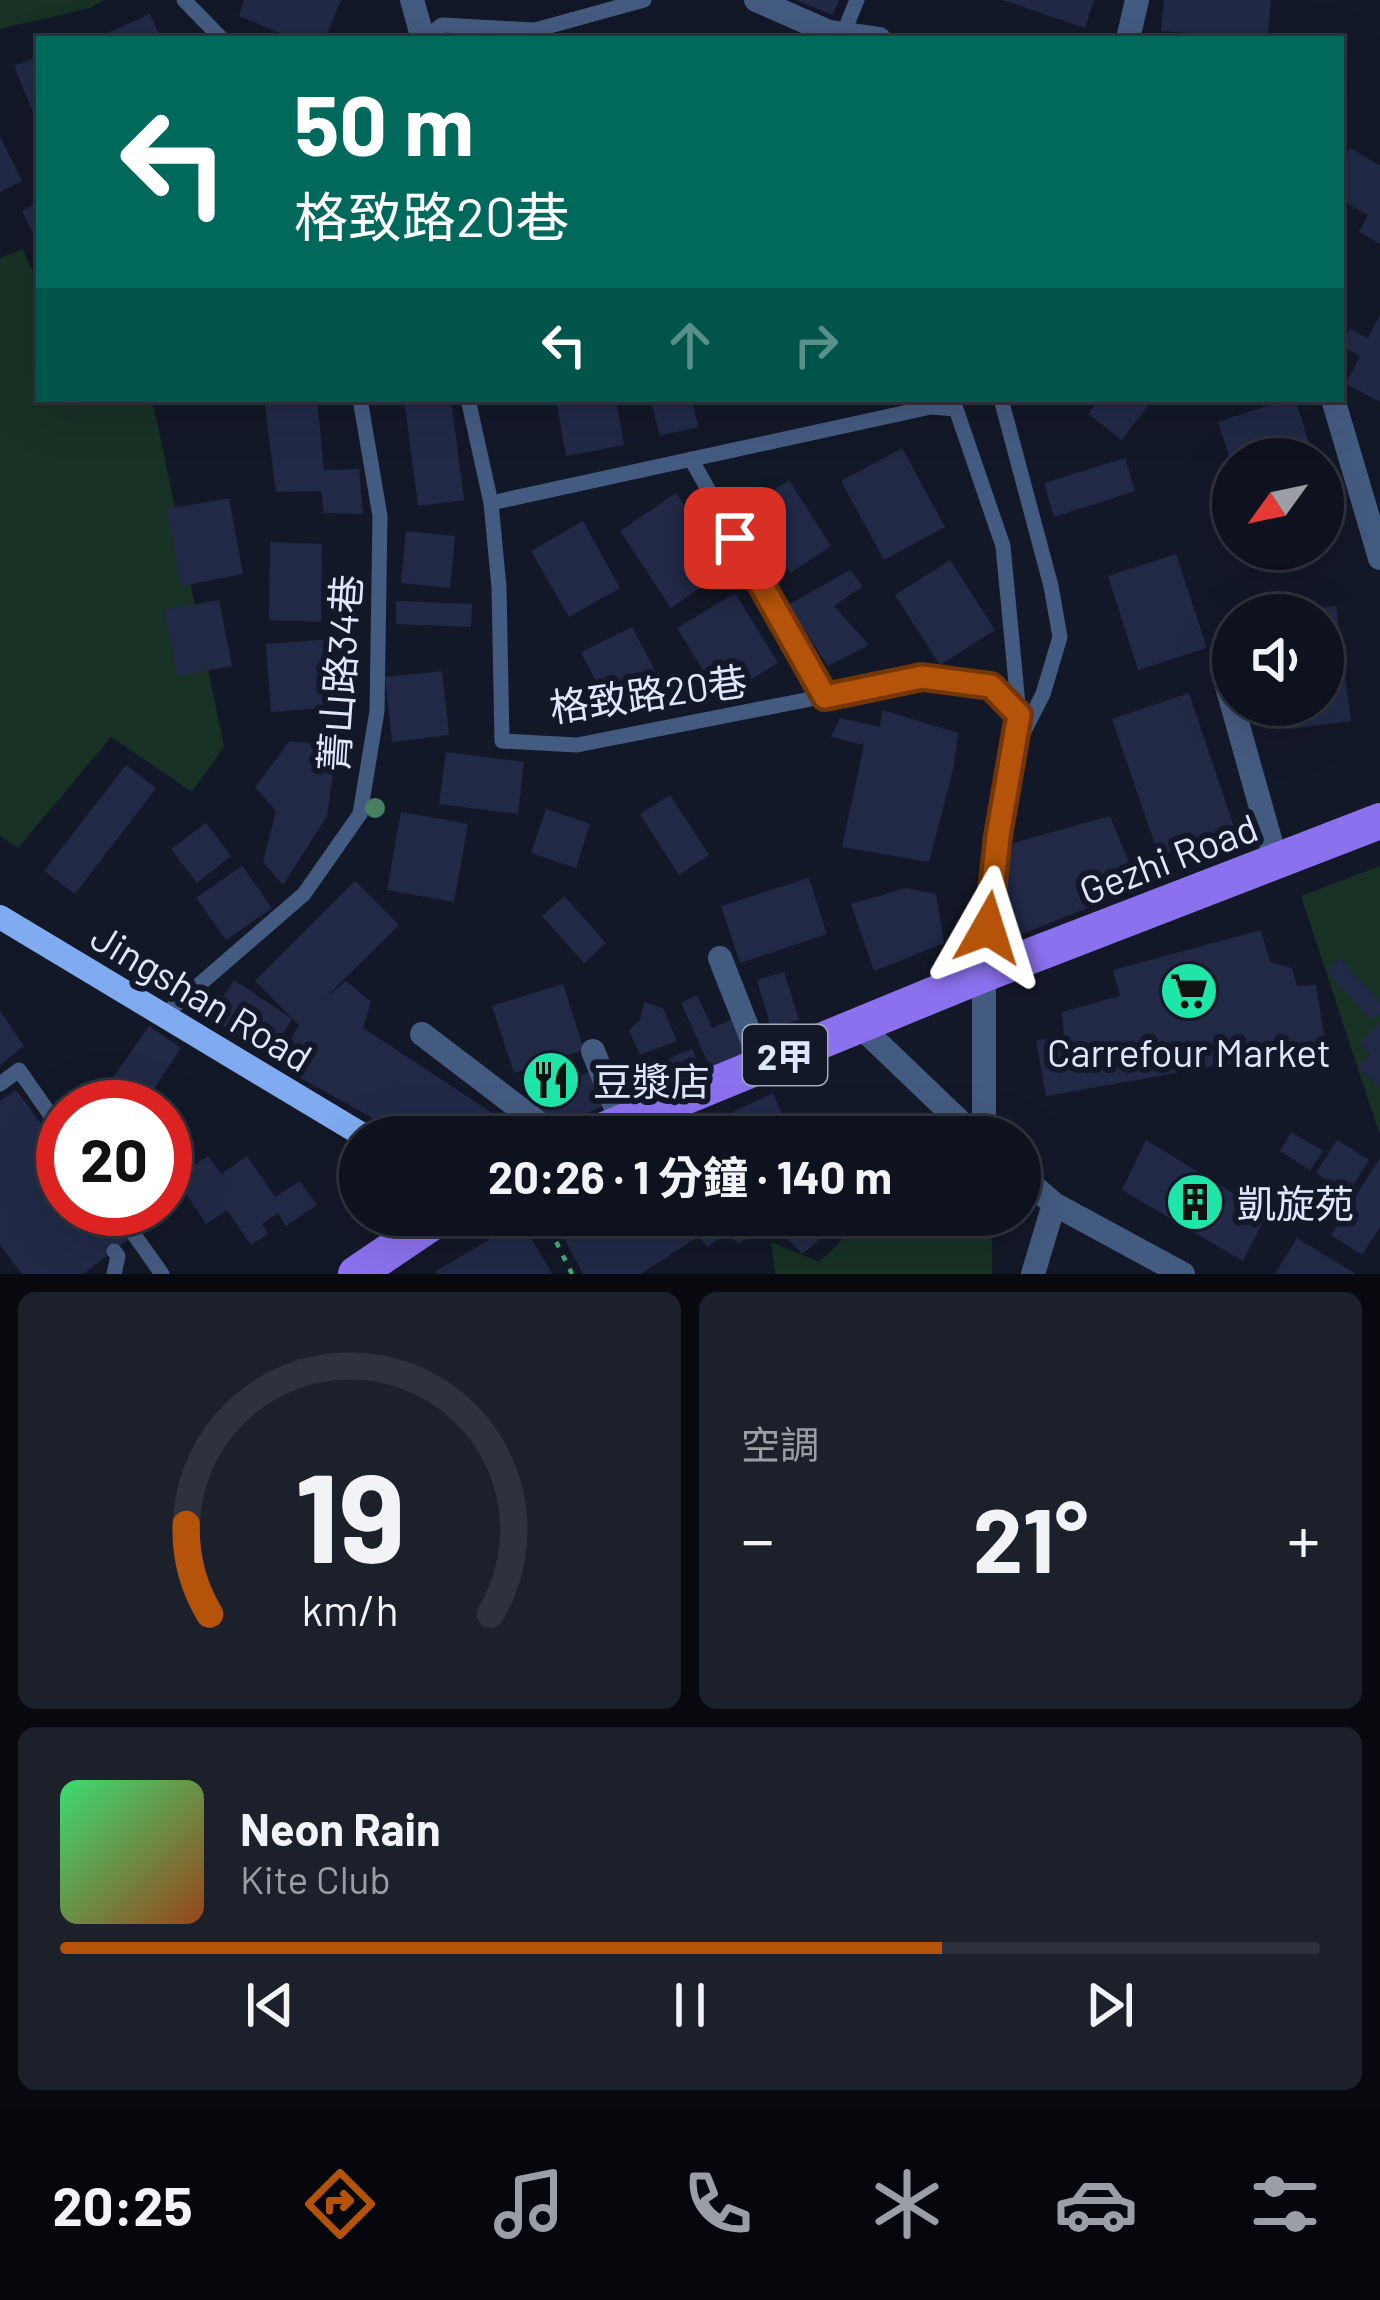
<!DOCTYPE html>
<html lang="zh-TW">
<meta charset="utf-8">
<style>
:root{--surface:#0e121e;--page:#1c202b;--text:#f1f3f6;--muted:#9b9ea4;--line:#2e323c;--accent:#b45309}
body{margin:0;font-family:Barlow,"Noto Sans TC",sans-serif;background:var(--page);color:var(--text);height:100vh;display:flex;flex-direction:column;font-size:45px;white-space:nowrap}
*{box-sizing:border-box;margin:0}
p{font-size:39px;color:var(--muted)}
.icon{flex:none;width:66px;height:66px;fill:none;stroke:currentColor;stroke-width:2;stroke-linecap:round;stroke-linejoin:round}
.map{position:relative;height:1274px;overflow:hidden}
.panel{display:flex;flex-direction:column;gap:18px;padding:18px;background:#080a10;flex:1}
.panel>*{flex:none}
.banner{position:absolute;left:36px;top:36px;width:1308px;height:366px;border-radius:0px;box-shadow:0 12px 48px #0002,0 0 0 3px var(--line);background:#00695c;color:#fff;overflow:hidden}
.needle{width:78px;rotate:237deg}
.tools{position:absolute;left:1212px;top:438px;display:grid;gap:24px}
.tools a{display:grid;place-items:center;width:132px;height:132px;border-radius:50%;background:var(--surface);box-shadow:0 12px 48px #0002,0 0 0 3px var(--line);font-size:60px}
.speed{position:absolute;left:36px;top:1080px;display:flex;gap:24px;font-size:60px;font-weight:700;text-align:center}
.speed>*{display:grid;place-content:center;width:156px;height:156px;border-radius:50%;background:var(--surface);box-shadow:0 12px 48px #0002,0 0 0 3px var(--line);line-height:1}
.speed .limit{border:18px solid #d22;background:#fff;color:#111}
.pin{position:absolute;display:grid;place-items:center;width:102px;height:102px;color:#fff;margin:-51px;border-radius:24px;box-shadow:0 6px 18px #0006}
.me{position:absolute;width:132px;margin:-66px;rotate:6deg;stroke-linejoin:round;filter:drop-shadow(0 0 9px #0008)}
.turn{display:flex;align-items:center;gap:42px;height:252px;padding:0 60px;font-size:54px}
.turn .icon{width:156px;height:156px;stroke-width:2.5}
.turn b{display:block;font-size:84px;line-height:102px}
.lanes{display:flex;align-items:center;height:114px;padding:0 60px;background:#0003;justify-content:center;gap:60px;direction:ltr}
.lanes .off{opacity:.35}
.big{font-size:90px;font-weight:700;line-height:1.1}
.panel .tile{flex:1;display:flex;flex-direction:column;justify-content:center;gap:18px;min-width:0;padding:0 42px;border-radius:18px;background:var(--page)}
.panel .dial{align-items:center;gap:0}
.dial svg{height:312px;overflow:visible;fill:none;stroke:var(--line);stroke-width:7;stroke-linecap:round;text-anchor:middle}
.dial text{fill:var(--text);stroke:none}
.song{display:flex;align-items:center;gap:36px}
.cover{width:144px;height:144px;border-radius:18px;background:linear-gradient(135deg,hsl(140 70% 55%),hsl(20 70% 35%))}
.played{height:12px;border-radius:6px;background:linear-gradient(90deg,var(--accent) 70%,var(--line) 70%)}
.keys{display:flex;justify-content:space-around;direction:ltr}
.heat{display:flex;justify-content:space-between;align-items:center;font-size:66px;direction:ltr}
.panel .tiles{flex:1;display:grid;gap:18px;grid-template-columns:1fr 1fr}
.tile:last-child{grid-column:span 2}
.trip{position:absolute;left:339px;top:1116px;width:702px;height:120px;border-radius:60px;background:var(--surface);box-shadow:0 12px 48px #0002,0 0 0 3px var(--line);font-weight:700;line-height:120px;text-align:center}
.tabs{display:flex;height:192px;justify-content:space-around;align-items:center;background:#06070c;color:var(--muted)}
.tabs .icon{width:84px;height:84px}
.tabs .current{color:var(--accent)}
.tabs b{font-size:54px;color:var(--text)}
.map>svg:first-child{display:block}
.green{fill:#173125}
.building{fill:#212947}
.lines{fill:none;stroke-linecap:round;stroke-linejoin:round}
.path{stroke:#3faf7a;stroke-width:4.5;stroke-dasharray:6 9;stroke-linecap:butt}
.lane{stroke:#445b81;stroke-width:15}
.street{stroke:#445b81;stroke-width:24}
.secondary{stroke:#80abf1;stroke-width:24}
.primary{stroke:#8c71ef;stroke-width:36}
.tree{fill:#477f63}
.route-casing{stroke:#753606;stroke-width:30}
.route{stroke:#b45309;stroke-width:21}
.labels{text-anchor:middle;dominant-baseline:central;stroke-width:12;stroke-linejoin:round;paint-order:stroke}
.shield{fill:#131828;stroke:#a1a9bc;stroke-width:3}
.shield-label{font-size:36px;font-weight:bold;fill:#dee7fb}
.street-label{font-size:39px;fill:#dee7fb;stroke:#131828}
.poi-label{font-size:39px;fill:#dee7fb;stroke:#131828;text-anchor:start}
</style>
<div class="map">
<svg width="1380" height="1274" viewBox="0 0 1380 1274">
<rect width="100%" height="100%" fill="#131828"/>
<!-- green -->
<path class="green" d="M 0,0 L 105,0 L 90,8 L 0,29 Z
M 23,249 L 39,286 L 39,399 L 149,399 L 155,411 L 224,747 L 192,792 L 111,737 L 18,848 L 0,836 L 0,258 Z
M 1380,866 L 1380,1135 L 1301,896 Z
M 868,1215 L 992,1215 L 992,1274 L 775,1274 L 771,1242 L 819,1262 Z"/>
<!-- building -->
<path class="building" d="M 244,0 L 341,0 L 325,39 L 294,39 L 239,16 Z
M 796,0 L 839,0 L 833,15 Z
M 1003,0 L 1094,0 L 1085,28 Z
M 1164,0 L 1271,0 L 1267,39 L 1161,31 Z
M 150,14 L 161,39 L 94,39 Z
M 39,56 L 39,127 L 14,66 Z
M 0,136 L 22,181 L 0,192 Z
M 1350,148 L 1380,166 L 1380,244 L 1359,232 L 1368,215 L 1341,200 L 1341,164 Z
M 39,202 L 39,246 L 22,211 Z
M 1380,315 L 1380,402 L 1346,384 L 1360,356 L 1341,346 L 1350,329 L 1368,338 Z
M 264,399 L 317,399 L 324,470 L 359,469 L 363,514 L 324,513 L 321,491 L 276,492 Z
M 404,399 L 451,399 L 464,500 L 418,506 Z
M 556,399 L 616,399 L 624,445 L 566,456 Z
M 650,399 L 691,399 L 699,427 L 660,436 Z
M 1099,399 L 1153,399 L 1122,440 L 1088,414 Z
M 1289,399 L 1295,399 L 1314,459 L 1230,459 L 1218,422 Z
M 902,448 L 945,527 L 884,560 L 841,481 Z
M 1125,458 L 1135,491 L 1054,517 L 1044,483 Z
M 789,480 L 831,546 L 790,573 L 747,507 Z
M 676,493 L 728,569 L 671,608 L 620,531 Z
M 229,498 L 243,574 L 181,586 L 167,509 Z
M 583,521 L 620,588 L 569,617 L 531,551 Z
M 406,531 L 455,536 L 450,588 L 401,583 Z
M 270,542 L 322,544 L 321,622 L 269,620 Z
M 1176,554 L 1207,648 L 1138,670 L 1108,576 Z
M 950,560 L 995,630 L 940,665 L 895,595 Z
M 850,570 L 863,586 L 834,606 L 869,645 L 828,666 L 788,605 Z
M 735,593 L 778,663 L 720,698 L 677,628 Z
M 219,600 L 232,666 L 177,676 L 164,610 Z
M 396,601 L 472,604 L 471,627 L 396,624 Z
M 1336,606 L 1351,721 L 1289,729 L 1286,705 L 1323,705 L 1323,615 L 1284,612 Z
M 632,627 L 662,684 L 611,711 L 581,652 Z
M 332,639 L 337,707 L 271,712 L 266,644 Z
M 442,671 L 449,735 L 392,742 L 385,677 Z
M 1189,693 L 1235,830 L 1159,856 L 1112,719 Z
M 882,710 L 958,733 L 954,766 L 929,862 L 842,847 L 864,745 L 831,737 L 840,718 L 880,727 Z
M 290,741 L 337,746 L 327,816 L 283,885 L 263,862 L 276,811 L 255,787 Z
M 446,752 L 524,762 L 518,814 L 439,804 Z
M 126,765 L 156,788 L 75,894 L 44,871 Z
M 670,795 L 709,855 L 679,875 L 640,814 Z
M 546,809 L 590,824 L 576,868 L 531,853 Z
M 401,812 L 468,824 L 454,902 L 387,890 Z
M 1110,816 L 1139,887 L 1015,937 L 996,907 L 1013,843 Z
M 206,823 L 231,856 L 197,883 L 171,849 Z
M 242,866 L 272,908 L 226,940 L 196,898 Z
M 809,878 L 827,934 L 740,963 L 721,906 Z
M 355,881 L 399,925 L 322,1001 L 346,981 L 371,1002 L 363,1028 L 500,1118 L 486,1137 L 407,1137 L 277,1065 L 299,1025 L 255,981 Z
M 906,888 L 936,894 L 944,943 L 874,971 L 851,904 Z
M 564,896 L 606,943 L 584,963 L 542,916 Z
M 1261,930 L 1270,962 L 1292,968 L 1297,986 L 1316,985 L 1326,1046 L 1046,1096 L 1036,1041 L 1064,1034 L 1062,1012 L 1120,996 L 1113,970 Z
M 1340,958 L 1380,1002 L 1380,1014 L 1372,1021 L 1326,971 Z
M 784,972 L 799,1020 L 771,1028 L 757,980 Z
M 234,980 L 292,1019 L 269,1055 L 210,1017 Z
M 563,984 L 584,1050 L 514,1073 L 492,1006 Z
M 697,995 L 712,1028 L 734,1018 L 750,1054 L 712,1071 L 681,1003 Z
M 644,1002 L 663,1008 L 677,1041 L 640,1055 L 629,1030 L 640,1020 Z
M 0,1011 L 24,1046 L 0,1065 Z
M 1380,1022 L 1380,1088 L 1358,1067 L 1371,1054 L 1359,1043 Z
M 149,1026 L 181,1048 L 147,1099 L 114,1076 Z
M 692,1049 L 707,1083 L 669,1100 L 654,1065 Z
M 598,1068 L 611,1102 L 558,1126 L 537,1114 L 526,1098 Z
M 16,1090 L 63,1153 L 63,1209 L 105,1209 L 128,1240 L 83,1274 L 22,1274 L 0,1245 L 0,1101 Z
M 773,1093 L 792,1137 L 720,1137 L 713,1121 Z
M 1291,1132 L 1323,1151 L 1310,1170 L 1280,1151 Z
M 1146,1140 L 1267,1214 L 1243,1261 L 1122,1190 Z
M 1337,1140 L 1369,1160 L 1348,1194 L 1316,1173 Z
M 208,1156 L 221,1174 L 247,1156 L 275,1197 L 300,1181 L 317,1205 L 286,1226 L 278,1213 L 262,1224 L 268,1234 L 251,1245 L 227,1210 L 206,1224 L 168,1167 L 178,1160 L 186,1171 Z
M 1380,1158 L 1380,1227 L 1362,1255 L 1331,1235 Z
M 552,1215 L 701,1215 L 710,1229 L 641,1274 L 583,1274 Z
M 724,1215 L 772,1215 L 769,1223 L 739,1244 L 725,1233 L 708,1247 L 701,1239 Z
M 777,1215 L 850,1215 L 802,1254 L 774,1224 Z
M 521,1221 L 552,1274 L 437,1274 L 436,1271 Z
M 1297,1238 L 1356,1274 L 1275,1274 Z"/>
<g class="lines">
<!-- path -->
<path class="path" d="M 543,1215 L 572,1274"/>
<!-- lane -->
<path class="lane" d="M 184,0 L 222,39
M 843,34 L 857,0
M 423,39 L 442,25 L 535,30 L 644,0
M 468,399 L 491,503 L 931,407 L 956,409 L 1003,546 L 1019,715 L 998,836 L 984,971
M 1001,399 L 1051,586 L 1060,637 L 1043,694 L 1018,743
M 691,459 L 825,697
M 491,503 L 499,587 L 502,741 L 577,745 L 922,677 L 991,686 L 1019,715
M 164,1015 L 304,894 L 360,814 L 377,711 L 380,516 L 360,399
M 0,1084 L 19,1070 L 63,1133
M 116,1209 L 162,1274
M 114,1251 L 118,1256 L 114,1274"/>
<!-- street -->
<path class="street" d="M 412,0 L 423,39
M 756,0 L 829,32 L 879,39
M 1128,39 L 1137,0
M 1333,399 L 1380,558
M 1223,672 L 1276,861
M 720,958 L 762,1065
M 984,974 L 984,1137
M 859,1025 L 976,1137
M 422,1034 L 557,1137
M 593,1051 L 621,1121
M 1020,1175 L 1054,1204 L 1033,1274
M 1054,1204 L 1183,1274"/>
<!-- secondary -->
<path class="secondary" d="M 0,917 L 366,1137"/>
<!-- primary -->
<path class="primary" d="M 587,1137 L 984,974 L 1380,821
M 356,1274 L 443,1215"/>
</g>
<!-- trees -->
<circle class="tree" cx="375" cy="808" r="10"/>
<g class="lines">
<!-- route casing -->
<g class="route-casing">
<path id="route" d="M 735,538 L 825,697 L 922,677 L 991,686 L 1019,715 L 998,836 L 988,928"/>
</g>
<!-- route -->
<use href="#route" class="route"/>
</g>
<!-- icons -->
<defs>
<g id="supermarket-disc" transform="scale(3)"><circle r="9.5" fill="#1fe6a8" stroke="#131828"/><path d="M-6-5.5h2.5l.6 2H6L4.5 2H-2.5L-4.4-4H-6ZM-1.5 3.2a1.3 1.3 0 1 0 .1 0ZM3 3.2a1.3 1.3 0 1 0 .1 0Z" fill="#111"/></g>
<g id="restaurant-disc" transform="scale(3)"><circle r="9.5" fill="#1fe6a8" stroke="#131828"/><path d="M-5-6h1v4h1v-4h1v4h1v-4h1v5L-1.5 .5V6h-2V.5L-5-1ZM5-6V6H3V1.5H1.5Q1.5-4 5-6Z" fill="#111"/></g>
<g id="building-disc" transform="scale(3)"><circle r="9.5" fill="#1fe6a8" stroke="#131828"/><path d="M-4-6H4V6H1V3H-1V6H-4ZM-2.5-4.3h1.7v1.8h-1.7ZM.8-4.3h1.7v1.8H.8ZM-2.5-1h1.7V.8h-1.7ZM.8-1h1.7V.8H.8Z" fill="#111"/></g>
</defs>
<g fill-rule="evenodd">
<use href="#supermarket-disc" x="1189" y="991"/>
<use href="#restaurant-disc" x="551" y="1080"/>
<use href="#building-disc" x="1195" y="1202"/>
</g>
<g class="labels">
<!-- shield labels -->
<rect class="shield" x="743" y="1025" width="84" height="60" rx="9"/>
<g class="shield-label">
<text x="785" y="1055">2甲</text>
</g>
<!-- street labels -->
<g class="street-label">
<text transform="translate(339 673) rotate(-86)">菁山路34巷</text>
<text transform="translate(648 693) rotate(-8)">格致路20巷</text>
<text transform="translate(1168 858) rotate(-21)">Gezhi Road</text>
<text transform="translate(202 996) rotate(31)">Jingshan Road</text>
</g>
<!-- poi labels -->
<g class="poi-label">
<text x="1189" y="1051" text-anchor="middle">Carrefour Market</text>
<text x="593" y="1080">豆漿店</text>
<text x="1237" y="1202">凱旋苑</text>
</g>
</g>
</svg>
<div class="tools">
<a><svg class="needle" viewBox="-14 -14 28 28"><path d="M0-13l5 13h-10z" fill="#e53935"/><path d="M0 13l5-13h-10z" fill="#9b9ea4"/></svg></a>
<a><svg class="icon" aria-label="sound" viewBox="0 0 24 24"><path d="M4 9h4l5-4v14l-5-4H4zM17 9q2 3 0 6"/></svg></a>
</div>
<div class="speed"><div class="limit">20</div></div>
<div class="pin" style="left:735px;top:538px;background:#d93025"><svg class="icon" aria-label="arrive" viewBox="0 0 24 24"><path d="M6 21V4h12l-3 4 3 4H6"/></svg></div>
<svg class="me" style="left:988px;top:928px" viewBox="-20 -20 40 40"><path d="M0-17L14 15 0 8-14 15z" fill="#b45309" stroke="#fff" stroke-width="4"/></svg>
<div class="trip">20:26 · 1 分鐘 · 140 m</div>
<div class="banner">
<div class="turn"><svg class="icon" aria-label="left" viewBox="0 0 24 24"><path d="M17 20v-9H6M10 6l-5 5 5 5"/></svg><div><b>50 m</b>格致路20巷</div></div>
<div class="lanes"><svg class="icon" aria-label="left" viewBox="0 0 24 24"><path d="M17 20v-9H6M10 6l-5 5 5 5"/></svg><svg class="icon off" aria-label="ahead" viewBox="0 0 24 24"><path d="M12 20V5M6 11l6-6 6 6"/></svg><svg class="icon off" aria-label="right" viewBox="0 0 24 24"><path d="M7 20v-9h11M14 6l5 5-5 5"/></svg></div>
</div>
</div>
<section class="panel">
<div class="tiles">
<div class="tile dial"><svg viewBox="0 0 100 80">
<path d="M14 69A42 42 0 1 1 86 69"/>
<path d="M14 69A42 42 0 0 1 8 46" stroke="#b45309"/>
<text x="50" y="56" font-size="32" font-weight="700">19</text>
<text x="50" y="72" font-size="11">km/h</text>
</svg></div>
<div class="tile"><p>空調</p>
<div class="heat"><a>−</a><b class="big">21°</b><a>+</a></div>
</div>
<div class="tile">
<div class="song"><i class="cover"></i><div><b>Neon Rain</b><p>Kite Club</p></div></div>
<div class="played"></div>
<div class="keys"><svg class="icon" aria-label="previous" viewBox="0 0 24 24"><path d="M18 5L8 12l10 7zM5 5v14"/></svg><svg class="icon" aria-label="pause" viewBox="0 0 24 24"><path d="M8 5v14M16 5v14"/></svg><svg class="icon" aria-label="next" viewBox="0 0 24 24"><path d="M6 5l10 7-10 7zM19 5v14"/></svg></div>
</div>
</div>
</section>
<nav class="tabs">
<b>20:25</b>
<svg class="icon current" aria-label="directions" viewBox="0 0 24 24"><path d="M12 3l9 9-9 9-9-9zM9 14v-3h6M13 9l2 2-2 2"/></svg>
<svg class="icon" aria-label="music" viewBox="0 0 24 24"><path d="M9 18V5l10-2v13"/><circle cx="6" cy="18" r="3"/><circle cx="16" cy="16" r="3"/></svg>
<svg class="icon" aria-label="phone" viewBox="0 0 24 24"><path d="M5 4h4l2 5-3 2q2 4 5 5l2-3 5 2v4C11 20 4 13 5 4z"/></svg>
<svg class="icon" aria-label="climate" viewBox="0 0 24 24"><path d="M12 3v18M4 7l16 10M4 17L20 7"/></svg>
<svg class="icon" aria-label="car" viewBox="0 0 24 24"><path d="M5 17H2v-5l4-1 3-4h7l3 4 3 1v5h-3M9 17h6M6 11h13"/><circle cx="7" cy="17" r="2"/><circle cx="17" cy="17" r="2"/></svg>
<svg class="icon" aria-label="filters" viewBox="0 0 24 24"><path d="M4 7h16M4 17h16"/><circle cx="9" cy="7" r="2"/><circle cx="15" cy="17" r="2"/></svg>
</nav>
